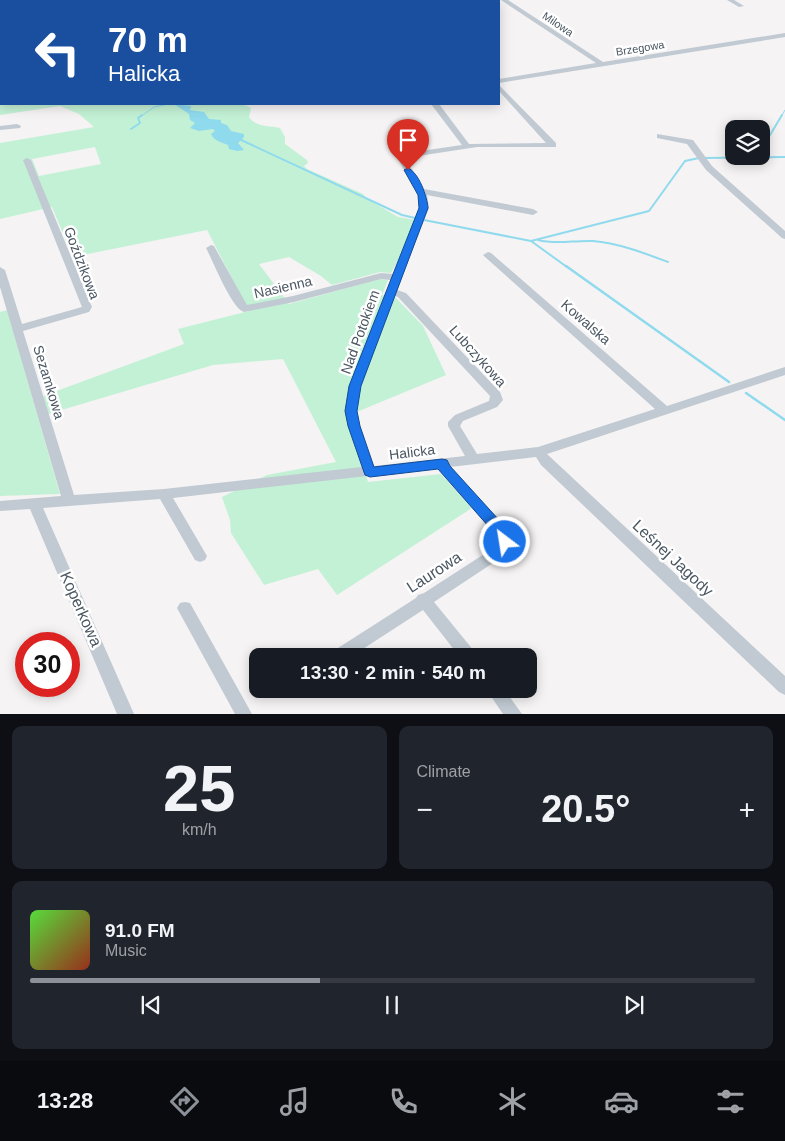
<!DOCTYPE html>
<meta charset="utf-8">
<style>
:root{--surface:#171b24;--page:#20242c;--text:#f1f3f6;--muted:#9ea1a6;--line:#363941;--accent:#8c9099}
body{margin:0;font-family:Helvetica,sans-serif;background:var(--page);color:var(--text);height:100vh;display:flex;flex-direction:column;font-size:19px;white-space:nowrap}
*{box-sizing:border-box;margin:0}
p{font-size:16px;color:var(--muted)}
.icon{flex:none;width:28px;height:28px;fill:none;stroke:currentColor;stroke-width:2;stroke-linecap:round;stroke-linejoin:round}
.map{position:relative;height:714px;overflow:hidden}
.sheet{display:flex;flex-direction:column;gap:12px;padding:12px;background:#0d0f14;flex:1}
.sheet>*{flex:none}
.banner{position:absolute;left:0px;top:0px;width:500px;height:105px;box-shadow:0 2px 12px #0003;background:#1a4fa0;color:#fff;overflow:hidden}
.controls{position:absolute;left:725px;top:120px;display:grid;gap:10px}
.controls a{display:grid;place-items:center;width:45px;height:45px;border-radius:10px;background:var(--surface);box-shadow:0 2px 12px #0003;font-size:25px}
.speed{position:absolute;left:15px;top:632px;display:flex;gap:10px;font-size:25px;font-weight:700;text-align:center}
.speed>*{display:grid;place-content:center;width:65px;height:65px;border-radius:50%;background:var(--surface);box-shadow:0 2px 12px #0003;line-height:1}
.speed .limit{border:8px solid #d22;background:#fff;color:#111}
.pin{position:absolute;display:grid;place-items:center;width:42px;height:42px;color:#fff;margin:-51px -21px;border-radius:50% 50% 50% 0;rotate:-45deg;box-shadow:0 0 5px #0007}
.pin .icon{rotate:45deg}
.me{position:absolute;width:55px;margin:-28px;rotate:329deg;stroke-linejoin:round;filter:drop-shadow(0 0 4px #0008)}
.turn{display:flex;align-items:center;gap:18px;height:105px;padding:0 25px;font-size:22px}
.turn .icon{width:65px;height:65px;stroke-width:2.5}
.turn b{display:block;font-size:35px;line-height:42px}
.big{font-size:38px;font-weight:600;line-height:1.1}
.sheet .card{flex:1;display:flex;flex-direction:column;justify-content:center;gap:8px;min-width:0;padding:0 18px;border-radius:10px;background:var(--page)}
.sheet .dial{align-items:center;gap:0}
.dial b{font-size:65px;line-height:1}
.song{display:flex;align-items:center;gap:15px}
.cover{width:60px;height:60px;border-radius:8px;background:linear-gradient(135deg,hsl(110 70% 55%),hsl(10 70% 35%))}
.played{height:5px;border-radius:2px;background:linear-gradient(90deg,var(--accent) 40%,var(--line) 40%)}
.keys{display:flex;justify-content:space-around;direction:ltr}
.heat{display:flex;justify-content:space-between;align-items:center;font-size:28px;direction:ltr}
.sheet .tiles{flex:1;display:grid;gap:12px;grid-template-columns:1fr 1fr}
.card:last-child{grid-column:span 2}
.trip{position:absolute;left:249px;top:648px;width:288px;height:50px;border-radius:10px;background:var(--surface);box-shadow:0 2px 12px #0003;font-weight:600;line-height:50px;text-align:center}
.tab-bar{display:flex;height:80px;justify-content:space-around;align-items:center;background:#090b0e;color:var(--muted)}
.tab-bar .icon{width:35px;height:35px}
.tab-bar .active{color:var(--accent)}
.tab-bar b{font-size:22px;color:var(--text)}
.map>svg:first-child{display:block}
.green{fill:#c3f1d5;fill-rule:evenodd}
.water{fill:#90daee}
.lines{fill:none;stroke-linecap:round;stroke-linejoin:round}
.stream-far2{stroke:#90daee;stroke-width:1}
.stream-far1{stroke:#90daee;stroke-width:2}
.stream{stroke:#90daee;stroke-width:2.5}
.minor{fill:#c1cad2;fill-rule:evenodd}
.route{fill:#1a73e8;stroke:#114b97}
.labels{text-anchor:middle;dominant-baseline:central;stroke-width:5;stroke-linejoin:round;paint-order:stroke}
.far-street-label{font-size:11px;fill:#4a5661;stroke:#fff}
.street-label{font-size:14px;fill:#4a5661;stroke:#fff}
.near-street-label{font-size:16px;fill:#4a5661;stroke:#fff}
</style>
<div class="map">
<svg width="785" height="714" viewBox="0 0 785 714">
<rect width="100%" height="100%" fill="#f5f3f3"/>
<!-- green -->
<path class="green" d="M 0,0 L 104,0 L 105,1 L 1,1 L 0,78 Z
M 0,91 L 1,104 L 230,104 L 245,105 L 251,108 L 249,117 C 257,128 268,125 280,128 L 285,137 L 285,144 L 307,160 L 308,163 L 304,166 L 307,169 L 363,194 L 366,198 L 398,217 L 416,220 L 407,244 L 391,273 L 380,272 L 332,285 L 321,276 L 289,257 L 259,264 L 289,304 L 380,279 L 388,280 L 382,295 L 396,298 L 423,326 L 446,375 L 347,416 L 368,482 L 441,474 L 472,508 L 337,595 L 318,569 L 264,585 L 231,533 L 230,520 L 222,497 L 267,475 L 336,462 L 283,359 L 213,365 L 48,414 L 43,396 L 184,344 L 178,329 L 249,311 L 207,230 L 73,257 L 52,207 L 0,219 L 0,143 L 94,127 L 79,114 L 60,106 L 0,115 ZM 95,147 L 101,164 L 39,176 L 32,159 Z
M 7,310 L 60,494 L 0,496 L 0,312 Z"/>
<!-- water -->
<path class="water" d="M 174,104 L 191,106 L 190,110 L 204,112 L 209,119 L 221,120 L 221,123 L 227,125 L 231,131 L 244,134 L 244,137 L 238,143 L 244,150 L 237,151 L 229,149 L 228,145 C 221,142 214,141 211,134 L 215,131 L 213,129 L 199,131 L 190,128 L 195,123 L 190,120 L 189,114 Z"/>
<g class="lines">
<!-- stream-far2 -->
<path class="stream-far2" d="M 468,1 L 473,0
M 0,65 L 1,67
M 140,117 L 154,107 L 168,104
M 781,117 L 785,110"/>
<!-- stream-far1 -->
<path class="stream-far1" d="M 131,129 L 140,123 L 138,118 L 142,115
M 239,139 L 402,215 L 415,218
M 761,150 L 782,115
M 704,158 L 785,157
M 424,220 L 531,241 L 567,267
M 538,240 C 556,245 574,240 593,241 C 618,243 644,253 668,262
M 531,241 L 649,211 L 685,161 L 699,158"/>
<!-- stream -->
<path class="stream" d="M 566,266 L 729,382
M 746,393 L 785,420"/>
<!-- minor -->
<path class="minor" d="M 77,0 L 83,0 L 84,1 L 78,1 Z
M 501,0 L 508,0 L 603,62 L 785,33 L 785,37 L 499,83 L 499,79 L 596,63 Z
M 727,0 L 734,0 L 744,6 L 739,7 Z
M 499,85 L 556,143 L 556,147 L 477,147 L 405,158 L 424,189 L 533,209 L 538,212 L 533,215 L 427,195 L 429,208 L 397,290 L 406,293 L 500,392 L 503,400 L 497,407 L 463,421 L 460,426 L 477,454 L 538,447 L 655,409 L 485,257 L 483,255 L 488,252 L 491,253 L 667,406 L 785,367 L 785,375 L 547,454 L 785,676 L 785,695 L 779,692 L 541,465 L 536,457 L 450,467 L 509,531 L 512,542 L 505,555 L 434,602 L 474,651 L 476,656 L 459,656 L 423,610 L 352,656 L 338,656 L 336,653 L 338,648 L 416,598 L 418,595 L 424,593 L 495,547 L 498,542 L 497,537 L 438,468 L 173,498 L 207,556 L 205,560 L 200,562 L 195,560 L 160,499 L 43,508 L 134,714 L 117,714 L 30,509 L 0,511 L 0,501 L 61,496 L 0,287 L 0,267 L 5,270 L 22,324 L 82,307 L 23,160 L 27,158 L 31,160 L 92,307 L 89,312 L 23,331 L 74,495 L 164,489 L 362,467 L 348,426 L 345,411 L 349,386 L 391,280 L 381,279 L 294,302 L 244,312 C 232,309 213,261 206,248 L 211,245 L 214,246 L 247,305 L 293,296 L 381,273 L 393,274 L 419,208 L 419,195 L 396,156 L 400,154 L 462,145 L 431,104 L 439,104 L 469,144 L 546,143 L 499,91 ZM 395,296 L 398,297 L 490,396 L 489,401 L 455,415 L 448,422 L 448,426 L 465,456 L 374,466 C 368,449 357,428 357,410 C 358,379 384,326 395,296 Z
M 17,124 L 21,126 L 20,128 L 0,130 L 0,126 Z
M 657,134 L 693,140 L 712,166 L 785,231 L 785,239 L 782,238 L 706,170 L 687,144 L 657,138 Z
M 185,602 L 190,603 L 252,714 L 235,714 L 177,608 L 180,603 Z
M 486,689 L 504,689 L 522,714 L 503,714 Z"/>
</g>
<!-- route -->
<path class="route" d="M 408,168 C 419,173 427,196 428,208 L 361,386 L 357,411 L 360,426 L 374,467 L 442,459 L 447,460 L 450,466 L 509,531 L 512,542 L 510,546 L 505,548 L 500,546 L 497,536 L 438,469 L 370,477 L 365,475 L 348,426 L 345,411 L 349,386 L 419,208 L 418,195 L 404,170 Z"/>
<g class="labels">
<!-- far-street labels -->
<g class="far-street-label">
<text transform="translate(558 24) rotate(34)">Milowa</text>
<text transform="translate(640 48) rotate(-9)">Brzegowa</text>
</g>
<!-- street labels -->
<g class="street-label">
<text transform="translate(82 263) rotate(69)">Goździkowa</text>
<text transform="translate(283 287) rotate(-13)">Nasienna</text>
<text transform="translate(586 322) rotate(41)">Kowalska</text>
<text transform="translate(360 332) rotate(-70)">Nad Potokiem</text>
<text transform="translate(478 356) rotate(48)">Lubczykowa</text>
<text transform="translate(49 382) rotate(73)">Sezamkowa</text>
<text transform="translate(412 452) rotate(-7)">Halicka</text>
</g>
<!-- near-street labels -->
<g class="near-street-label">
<text transform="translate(673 558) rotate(43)">Leśnej Jagody</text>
<text transform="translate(434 572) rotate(-33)">Laurowa</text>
<text transform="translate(81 609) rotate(66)">Koperkowa</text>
</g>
</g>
</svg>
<div class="controls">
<a><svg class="icon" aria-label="layers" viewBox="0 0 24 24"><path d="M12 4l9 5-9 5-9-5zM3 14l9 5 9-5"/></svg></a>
</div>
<div class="speed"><div class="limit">30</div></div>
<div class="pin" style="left:408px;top:170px;background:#d93025"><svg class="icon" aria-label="arrive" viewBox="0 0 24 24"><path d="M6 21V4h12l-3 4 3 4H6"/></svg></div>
<svg class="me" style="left:505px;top:542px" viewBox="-20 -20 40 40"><circle r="17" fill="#1a73e8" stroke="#fff" stroke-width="3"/><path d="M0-11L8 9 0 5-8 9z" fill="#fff"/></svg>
<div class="trip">13:30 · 2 min · 540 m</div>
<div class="banner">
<div class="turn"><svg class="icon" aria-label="left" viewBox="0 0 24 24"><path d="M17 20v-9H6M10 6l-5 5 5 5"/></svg><div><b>70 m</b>Halicka</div></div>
</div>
</div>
<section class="sheet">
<div class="tiles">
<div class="card dial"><b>25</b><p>km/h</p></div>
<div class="card"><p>Climate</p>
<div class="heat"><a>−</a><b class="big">20.5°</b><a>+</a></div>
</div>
<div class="card">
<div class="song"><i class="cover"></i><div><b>91.0 FM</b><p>Music</p></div></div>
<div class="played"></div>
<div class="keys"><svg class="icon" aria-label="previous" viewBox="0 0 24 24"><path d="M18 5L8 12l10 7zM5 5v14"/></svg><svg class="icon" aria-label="pause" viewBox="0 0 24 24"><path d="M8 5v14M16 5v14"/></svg><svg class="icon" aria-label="next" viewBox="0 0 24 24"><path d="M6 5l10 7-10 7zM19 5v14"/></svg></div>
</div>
</div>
</section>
<nav class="tab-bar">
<b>13:28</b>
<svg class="icon active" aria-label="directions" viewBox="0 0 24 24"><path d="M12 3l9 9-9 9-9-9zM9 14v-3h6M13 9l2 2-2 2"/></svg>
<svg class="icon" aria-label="music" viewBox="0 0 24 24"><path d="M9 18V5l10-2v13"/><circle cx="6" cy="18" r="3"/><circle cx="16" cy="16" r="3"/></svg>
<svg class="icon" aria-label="phone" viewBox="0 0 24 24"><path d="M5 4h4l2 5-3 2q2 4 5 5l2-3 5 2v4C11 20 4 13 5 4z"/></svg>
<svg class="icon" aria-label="climate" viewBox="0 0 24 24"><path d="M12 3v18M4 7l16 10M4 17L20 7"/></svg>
<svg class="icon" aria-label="car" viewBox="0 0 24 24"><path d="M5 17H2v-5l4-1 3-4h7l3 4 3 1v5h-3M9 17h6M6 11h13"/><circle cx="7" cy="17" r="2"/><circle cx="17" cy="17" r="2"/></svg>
<svg class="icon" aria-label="filters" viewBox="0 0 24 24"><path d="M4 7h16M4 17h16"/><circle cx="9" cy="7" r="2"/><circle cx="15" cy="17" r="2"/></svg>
</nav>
